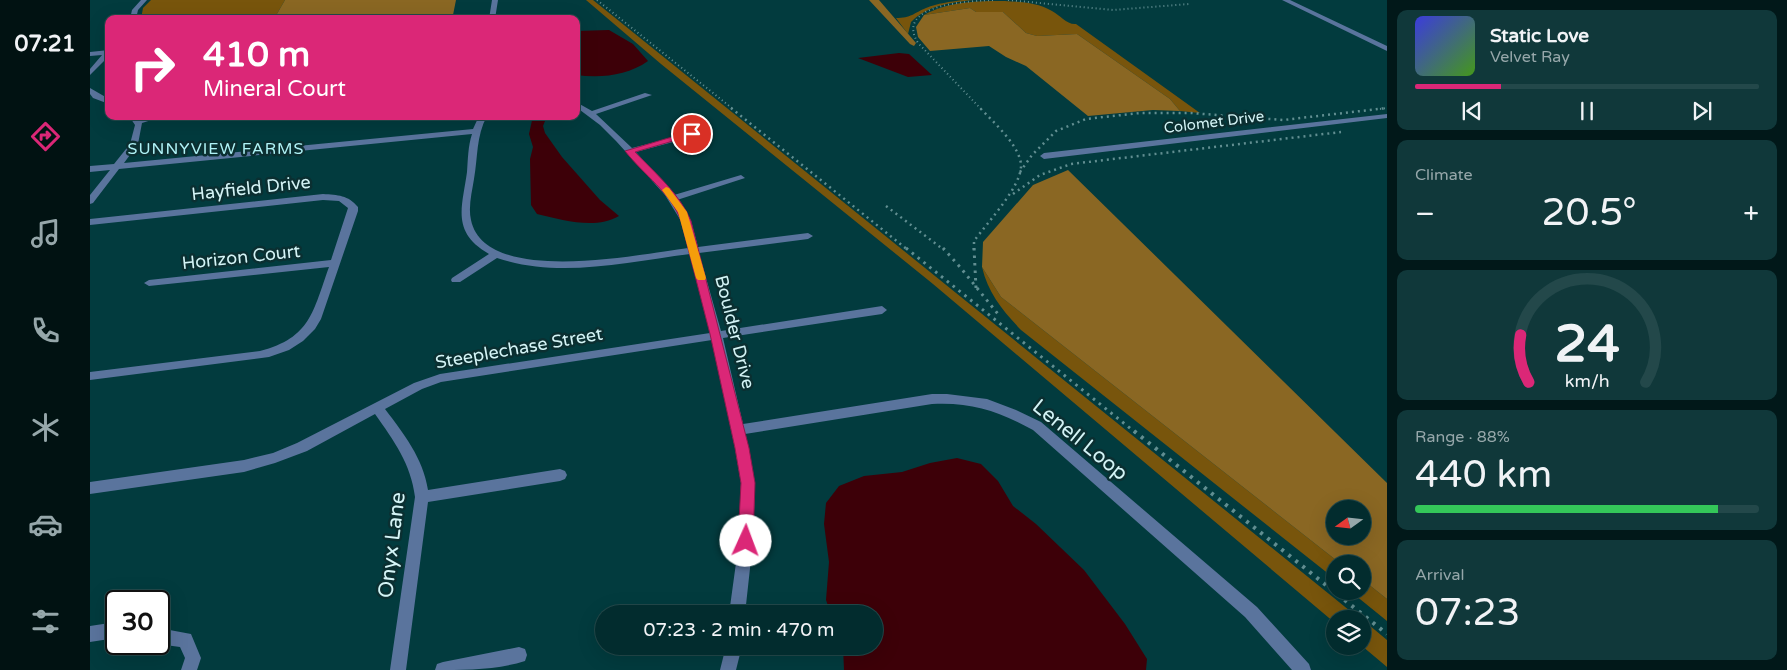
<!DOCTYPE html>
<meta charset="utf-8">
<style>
:root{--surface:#022c2e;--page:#10383a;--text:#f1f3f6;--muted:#96a7aa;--line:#23484a;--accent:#db2777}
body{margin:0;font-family:"Varela Round",sans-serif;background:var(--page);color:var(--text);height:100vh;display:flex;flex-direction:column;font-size:19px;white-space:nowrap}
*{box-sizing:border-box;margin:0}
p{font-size:16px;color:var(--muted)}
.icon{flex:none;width:28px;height:28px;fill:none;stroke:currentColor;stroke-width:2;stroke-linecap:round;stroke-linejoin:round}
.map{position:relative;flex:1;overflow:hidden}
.sheet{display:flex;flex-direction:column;gap:10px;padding:10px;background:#011819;width:400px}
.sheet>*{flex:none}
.top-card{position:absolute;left:15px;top:15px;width:475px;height:105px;border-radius:10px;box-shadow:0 5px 20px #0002,0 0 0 1px var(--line);background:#db2777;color:#fff;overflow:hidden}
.needle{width:32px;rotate:255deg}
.buttons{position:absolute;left:1236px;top:500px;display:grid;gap:10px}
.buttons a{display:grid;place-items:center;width:45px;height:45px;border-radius:50%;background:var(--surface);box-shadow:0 5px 20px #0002,0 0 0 1px var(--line);font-size:25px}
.speed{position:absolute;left:15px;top:590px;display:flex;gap:10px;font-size:25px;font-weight:700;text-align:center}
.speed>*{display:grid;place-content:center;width:65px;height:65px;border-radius:50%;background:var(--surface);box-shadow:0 5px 20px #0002,0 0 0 1px var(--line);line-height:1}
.speed .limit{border:2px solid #111;border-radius:8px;background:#fff;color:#111}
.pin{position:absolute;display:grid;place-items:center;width:42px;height:42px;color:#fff;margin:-21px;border:2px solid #fff;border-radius:50%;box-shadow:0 1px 5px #0007}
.me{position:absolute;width:55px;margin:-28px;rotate:2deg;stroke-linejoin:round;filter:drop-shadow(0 0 4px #0008)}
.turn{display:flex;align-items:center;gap:18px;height:105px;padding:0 15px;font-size:22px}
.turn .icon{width:65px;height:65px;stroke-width:2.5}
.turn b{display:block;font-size:35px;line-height:42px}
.big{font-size:38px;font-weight:600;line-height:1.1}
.sheet .card{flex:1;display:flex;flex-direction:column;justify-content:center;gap:8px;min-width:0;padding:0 18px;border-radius:10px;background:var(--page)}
.sheet .dial{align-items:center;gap:0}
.dial svg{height:130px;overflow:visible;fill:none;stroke:var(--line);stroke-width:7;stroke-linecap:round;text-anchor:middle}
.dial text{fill:var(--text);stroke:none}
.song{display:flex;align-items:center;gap:15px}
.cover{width:60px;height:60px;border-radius:8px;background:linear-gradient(135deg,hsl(240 70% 55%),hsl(100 70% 35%))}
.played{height:5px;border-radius:2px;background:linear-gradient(90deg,var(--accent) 25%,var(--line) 25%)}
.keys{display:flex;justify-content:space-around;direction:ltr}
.heat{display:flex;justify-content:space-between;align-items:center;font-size:28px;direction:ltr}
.charge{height:8px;border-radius:4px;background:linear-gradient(90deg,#34c759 88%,var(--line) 0)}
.trip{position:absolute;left:505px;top:605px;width:288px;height:50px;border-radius:25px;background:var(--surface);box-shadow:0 5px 20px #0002,0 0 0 1px var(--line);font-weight:600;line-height:50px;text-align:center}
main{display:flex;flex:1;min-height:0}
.tab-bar{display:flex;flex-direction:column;width:90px;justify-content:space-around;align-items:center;background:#011212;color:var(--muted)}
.tab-bar .icon{width:35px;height:35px}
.tab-bar .selected{color:var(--accent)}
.tab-bar b{font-size:22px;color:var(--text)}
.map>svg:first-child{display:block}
.green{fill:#78550c}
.forest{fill:#8a6723;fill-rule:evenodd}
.water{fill:#3d0008}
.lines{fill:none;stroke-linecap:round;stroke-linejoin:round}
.minor{fill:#5a749d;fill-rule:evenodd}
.rail-far3{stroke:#618e91;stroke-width:2;stroke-dasharray:1 3;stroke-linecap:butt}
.rail-far2{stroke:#618e91;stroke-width:2.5;stroke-dasharray:2 4;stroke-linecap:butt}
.rail-far1{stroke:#618e91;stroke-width:3;stroke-dasharray:2.5 5;stroke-linecap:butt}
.rail{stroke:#618e91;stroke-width:4;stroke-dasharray:3 6;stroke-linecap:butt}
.route{fill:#db2777;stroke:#8e194d}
.slow{fill:#f59e0b}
.labels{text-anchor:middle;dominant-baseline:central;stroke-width:5;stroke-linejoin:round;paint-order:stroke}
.far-street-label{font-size:15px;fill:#d4f4f6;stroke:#0b2f31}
.far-neighbourhood-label{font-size:16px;letter-spacing:1px;fill:#aff2f6;stroke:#0b2f31}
.street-label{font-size:18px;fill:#d4f4f6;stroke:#0b2f31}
.near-street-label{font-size:21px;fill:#d4f4f6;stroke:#0b2f31}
</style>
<main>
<nav class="tab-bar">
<b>07:21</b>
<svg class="icon selected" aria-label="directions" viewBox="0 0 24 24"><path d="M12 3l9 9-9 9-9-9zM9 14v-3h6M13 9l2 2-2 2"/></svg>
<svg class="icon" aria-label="music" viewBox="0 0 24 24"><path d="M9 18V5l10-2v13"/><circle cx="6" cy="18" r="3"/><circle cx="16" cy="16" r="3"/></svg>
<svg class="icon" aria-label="phone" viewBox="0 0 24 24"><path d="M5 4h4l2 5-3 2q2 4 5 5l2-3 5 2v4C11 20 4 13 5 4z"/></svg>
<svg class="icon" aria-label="climate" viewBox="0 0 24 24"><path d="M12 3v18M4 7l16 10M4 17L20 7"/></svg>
<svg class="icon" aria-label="car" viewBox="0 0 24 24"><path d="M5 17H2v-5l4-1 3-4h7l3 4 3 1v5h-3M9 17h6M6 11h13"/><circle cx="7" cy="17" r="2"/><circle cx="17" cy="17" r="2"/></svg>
<svg class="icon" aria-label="filters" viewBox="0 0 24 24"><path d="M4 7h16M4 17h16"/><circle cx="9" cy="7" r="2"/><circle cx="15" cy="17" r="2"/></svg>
</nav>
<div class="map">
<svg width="1297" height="670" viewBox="0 0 1297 670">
<rect width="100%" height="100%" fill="#023b3e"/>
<!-- green -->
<path class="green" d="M 61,0 L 195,0 L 184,19 L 51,19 L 53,8 Z
M 496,0 L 503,0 L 1270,619 L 1245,619 L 1245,623 L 843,284 L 571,64 Z
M 872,0 L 883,0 C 860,3 838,5 821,22 L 818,34 L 806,18 C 821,18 824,13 836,8 C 848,3 860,2 872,0 Z
M 915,1 C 931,2 947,2 962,11 C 970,15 977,25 986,24 L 1110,113 L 1090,111 L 1080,99 L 987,34 L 947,36 L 936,33 L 913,12 L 886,12 L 880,8 L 834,15 C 859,1 887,1 915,1 Z
M 892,267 L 911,297 L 1251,564 L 1245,564 L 1245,579 L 931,330 C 913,311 898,293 892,267 Z
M 1273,580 L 1297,599 L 1297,621 L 1260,591 L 1272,591 Z
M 1273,620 L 1297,640 L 1297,667 L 1272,646 Z"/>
<!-- forest -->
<path class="forest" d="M 195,0 L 366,0 L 363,15 L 292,19 L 184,19 Z
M 779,0 L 789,0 L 826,43 L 824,46 L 820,44 Z
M 880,8 L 886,12 L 913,12 L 936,33 L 947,36 L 987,34 L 1080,99 L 1090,111 L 1063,110 L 998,116 L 936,66 L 916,57 L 899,46 L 840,51 L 828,37 L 826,27 L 834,15 Z
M 978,170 L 1297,483 L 1297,599 L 1273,580 L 1272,564 L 1251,564 L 911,297 L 892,267 L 893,242 L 943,185 ZM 1245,509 L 1272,509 L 1272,536 L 1245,536 Z"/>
<!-- water -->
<path class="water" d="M 519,30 L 543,44 L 558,61 C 537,76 511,78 486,75 L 486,31 Z
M 809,53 L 819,54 L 842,75 L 818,77 L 768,58 Z
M 443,116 L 457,116 L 453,126 L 455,133 L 472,157 L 510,200 L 529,216 C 505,230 473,220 447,214 L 441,205 L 440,159 L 443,147 L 439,134 Z
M 867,458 L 891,464 L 908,481 L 923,506 L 946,524 L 994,570 L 1035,624 L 1057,659 L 1056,670 L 754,670 L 753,646 L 784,646 L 784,614 L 741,614 L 736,600 L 739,562 L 734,524 L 736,503 L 749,486 L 774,476 L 812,472 L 840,463 Z"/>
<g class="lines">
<!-- minor -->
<path class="minor" d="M 51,0 L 57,0 L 48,10 L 46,19 L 40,19 L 42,10 Z
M 402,0 L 408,0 L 405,19 L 399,19 Z
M 1192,0 L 1200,0 L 1297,46 L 1297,51 Z
M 477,15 L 479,16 L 479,18 L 453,19 Z
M 19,50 L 19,56 L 0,75 L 0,69 L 12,55 L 0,56 L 0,52 Z
M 0,88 L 19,99 L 19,104 L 3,98 L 0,94 Z
M 555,93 L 562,95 L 506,114 L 542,148 L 605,132 L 605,136 L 546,152 L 584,195 L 651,175 L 655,178 L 587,200 L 601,221 L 608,247 L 718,233 L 723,236 L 718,239 L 609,253 L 631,331 L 792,306 L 797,310 L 792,314 L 633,338 L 653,424 L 842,394 L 857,394 L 897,399 L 926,410 L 951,422 L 1167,607 L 1219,664 L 1221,670 L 1202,670 L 1155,617 L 943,430 C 908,411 882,402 842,404 L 655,434 L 665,483 L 663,541 L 655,614 L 639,614 L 649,541 L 651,483 L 645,448 L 622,340 L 351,382 L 332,389 L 295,409 C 314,434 333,458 338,490 L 470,469 L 475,471 L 477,475 L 475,479 L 470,481 L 338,502 L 316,670 L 300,670 L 325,497 C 321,464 304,441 285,414 L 217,451 L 185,463 L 154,472 L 0,494 L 0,482 L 154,460 L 183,453 L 207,443 L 324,383 L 350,374 L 620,333 L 600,254 C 536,262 469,279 407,258 L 370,282 L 362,282 L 361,280 L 362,278 L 399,254 C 361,232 372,208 377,172 C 378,159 378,146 382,134 L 29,169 L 3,203 L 0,204 L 0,195 L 20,170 L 0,172 L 0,166 L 24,164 L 40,144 L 45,125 L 39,116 L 47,116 L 49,119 L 60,116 L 74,116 L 52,123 L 48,144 L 34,163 L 383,129 L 389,116 L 397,116 C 386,136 388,157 384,179 C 382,192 378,207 381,220 C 395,287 551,254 598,248 L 591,221 L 575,195 L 526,141 L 510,125 L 486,107 L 486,102 L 502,111 Z
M 1297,114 L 1297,118 L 954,159 L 950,156 L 954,153 Z
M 233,194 C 248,195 258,195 268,207 L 268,211 L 231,319 L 225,329 L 213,341 L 199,350 L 179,357 L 0,380 L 0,372 L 170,351 C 221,338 223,311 239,267 L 59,286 L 54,283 L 59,280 L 241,260 L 258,208 L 249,201 L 233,200 L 0,225 L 0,219 Z
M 26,622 L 26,638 L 0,642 L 0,626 Z
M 69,628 L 101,634 L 111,658 L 107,670 L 91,670 L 95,658 L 90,647 L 68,644 Z
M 636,646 L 652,646 L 646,670 L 630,670 Z
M 429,647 L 435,649 L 437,655 L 435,661 C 407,670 375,670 345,670 L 347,664 L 353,662 Z"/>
<!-- rail-far3 -->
<path class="rail-far3" d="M 507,0 L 643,109
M 918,0 L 1023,10 L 1099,4
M 891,109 L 828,43 C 803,3 883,1 905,0
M 1290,109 L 1297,108"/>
<!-- rail-far2 -->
<path class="rail-far2" d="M 641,108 L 818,250
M 930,172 L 942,155 L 966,131 L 996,119 L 1050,113 L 1101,113 L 1193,120 L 1297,108
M 923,194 L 950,175 L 981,164 L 1251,132
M 796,206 L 854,250
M 884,250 L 884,241 C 897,223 930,188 931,167 C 932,147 902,121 890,108"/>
<!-- rail-far1 -->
<path class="rail-far1" d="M 816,248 L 1046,433
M 853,248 L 870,267 L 908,314
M 884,248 L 886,288"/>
<!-- rail -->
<path class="rail" d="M 1044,431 L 1297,634"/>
</g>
<!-- route -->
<path class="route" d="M 602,131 L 604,132 L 604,135 L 545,152 C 565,173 590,194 601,221 L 659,448 L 665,483 L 663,541 L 661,545 L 656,547 L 651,545 L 648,541 L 651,483 L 645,448 L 620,334 L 591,221 C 581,193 554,175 535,151 Z"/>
<!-- slow -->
<path class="slow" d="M 576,187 L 579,188 L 597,212 L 616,278 L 615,280 L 608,280 L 606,278 L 588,212 L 572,190 Z"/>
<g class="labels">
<!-- far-street labels -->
<g class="far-street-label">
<text transform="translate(1124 122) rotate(-7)">Colomet Drive</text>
</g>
<!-- far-neighbourhood labels -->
<g class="far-neighbourhood-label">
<text x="126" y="149">SUNNYVIEW FARMS</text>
</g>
<!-- street labels -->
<g class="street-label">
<text transform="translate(161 188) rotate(-6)">Hayfield Drive</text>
<text transform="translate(151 257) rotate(-6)">Horizon Court</text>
<text transform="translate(645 332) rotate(76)">Boulder Drive</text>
<text transform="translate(429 348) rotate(-10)">Steeplechase Street</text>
</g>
<!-- near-street labels -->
<g class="near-street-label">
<text transform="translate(990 440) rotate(39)">Lenell Loop</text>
<text transform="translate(302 545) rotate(-83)">Onyx Lane</text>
</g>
</g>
</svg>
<div class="buttons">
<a><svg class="needle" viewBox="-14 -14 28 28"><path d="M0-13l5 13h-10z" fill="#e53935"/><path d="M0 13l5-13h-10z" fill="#96a7aa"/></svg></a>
<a><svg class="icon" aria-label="search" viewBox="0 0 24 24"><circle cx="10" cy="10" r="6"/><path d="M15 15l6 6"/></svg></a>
<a><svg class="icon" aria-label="layers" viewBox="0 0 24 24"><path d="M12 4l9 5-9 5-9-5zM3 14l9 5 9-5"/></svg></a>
</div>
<div class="speed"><div class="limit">30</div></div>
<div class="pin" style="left:602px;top:134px;background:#d93025"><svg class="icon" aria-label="arrive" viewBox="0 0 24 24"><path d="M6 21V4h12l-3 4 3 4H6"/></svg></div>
<svg class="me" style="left:656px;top:541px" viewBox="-20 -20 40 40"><circle r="19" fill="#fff"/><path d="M0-13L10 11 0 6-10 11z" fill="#db2777"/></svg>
<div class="trip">07:23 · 2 min · 470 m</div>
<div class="top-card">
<div class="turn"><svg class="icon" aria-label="right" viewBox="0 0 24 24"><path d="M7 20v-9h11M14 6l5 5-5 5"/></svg><div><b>410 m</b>Mineral Court</div></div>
</div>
</div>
<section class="sheet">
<div class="card">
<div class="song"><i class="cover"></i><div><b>Static Love</b><p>Velvet Ray</p></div></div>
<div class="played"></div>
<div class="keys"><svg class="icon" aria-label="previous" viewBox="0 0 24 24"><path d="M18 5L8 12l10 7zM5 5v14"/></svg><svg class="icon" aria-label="pause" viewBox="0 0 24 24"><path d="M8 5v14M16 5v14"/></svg><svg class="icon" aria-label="next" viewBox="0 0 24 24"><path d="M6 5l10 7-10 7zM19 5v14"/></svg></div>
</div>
<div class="card"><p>Climate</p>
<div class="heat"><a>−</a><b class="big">20.5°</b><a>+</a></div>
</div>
<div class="card dial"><svg viewBox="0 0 100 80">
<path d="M14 69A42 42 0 1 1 86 69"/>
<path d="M14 69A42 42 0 0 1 9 40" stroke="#db2777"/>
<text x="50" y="56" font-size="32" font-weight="700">24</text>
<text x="50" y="72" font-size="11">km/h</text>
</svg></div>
<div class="card"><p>Range · 88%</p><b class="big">440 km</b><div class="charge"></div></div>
<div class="card"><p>Arrival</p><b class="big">07:23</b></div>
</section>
</main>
